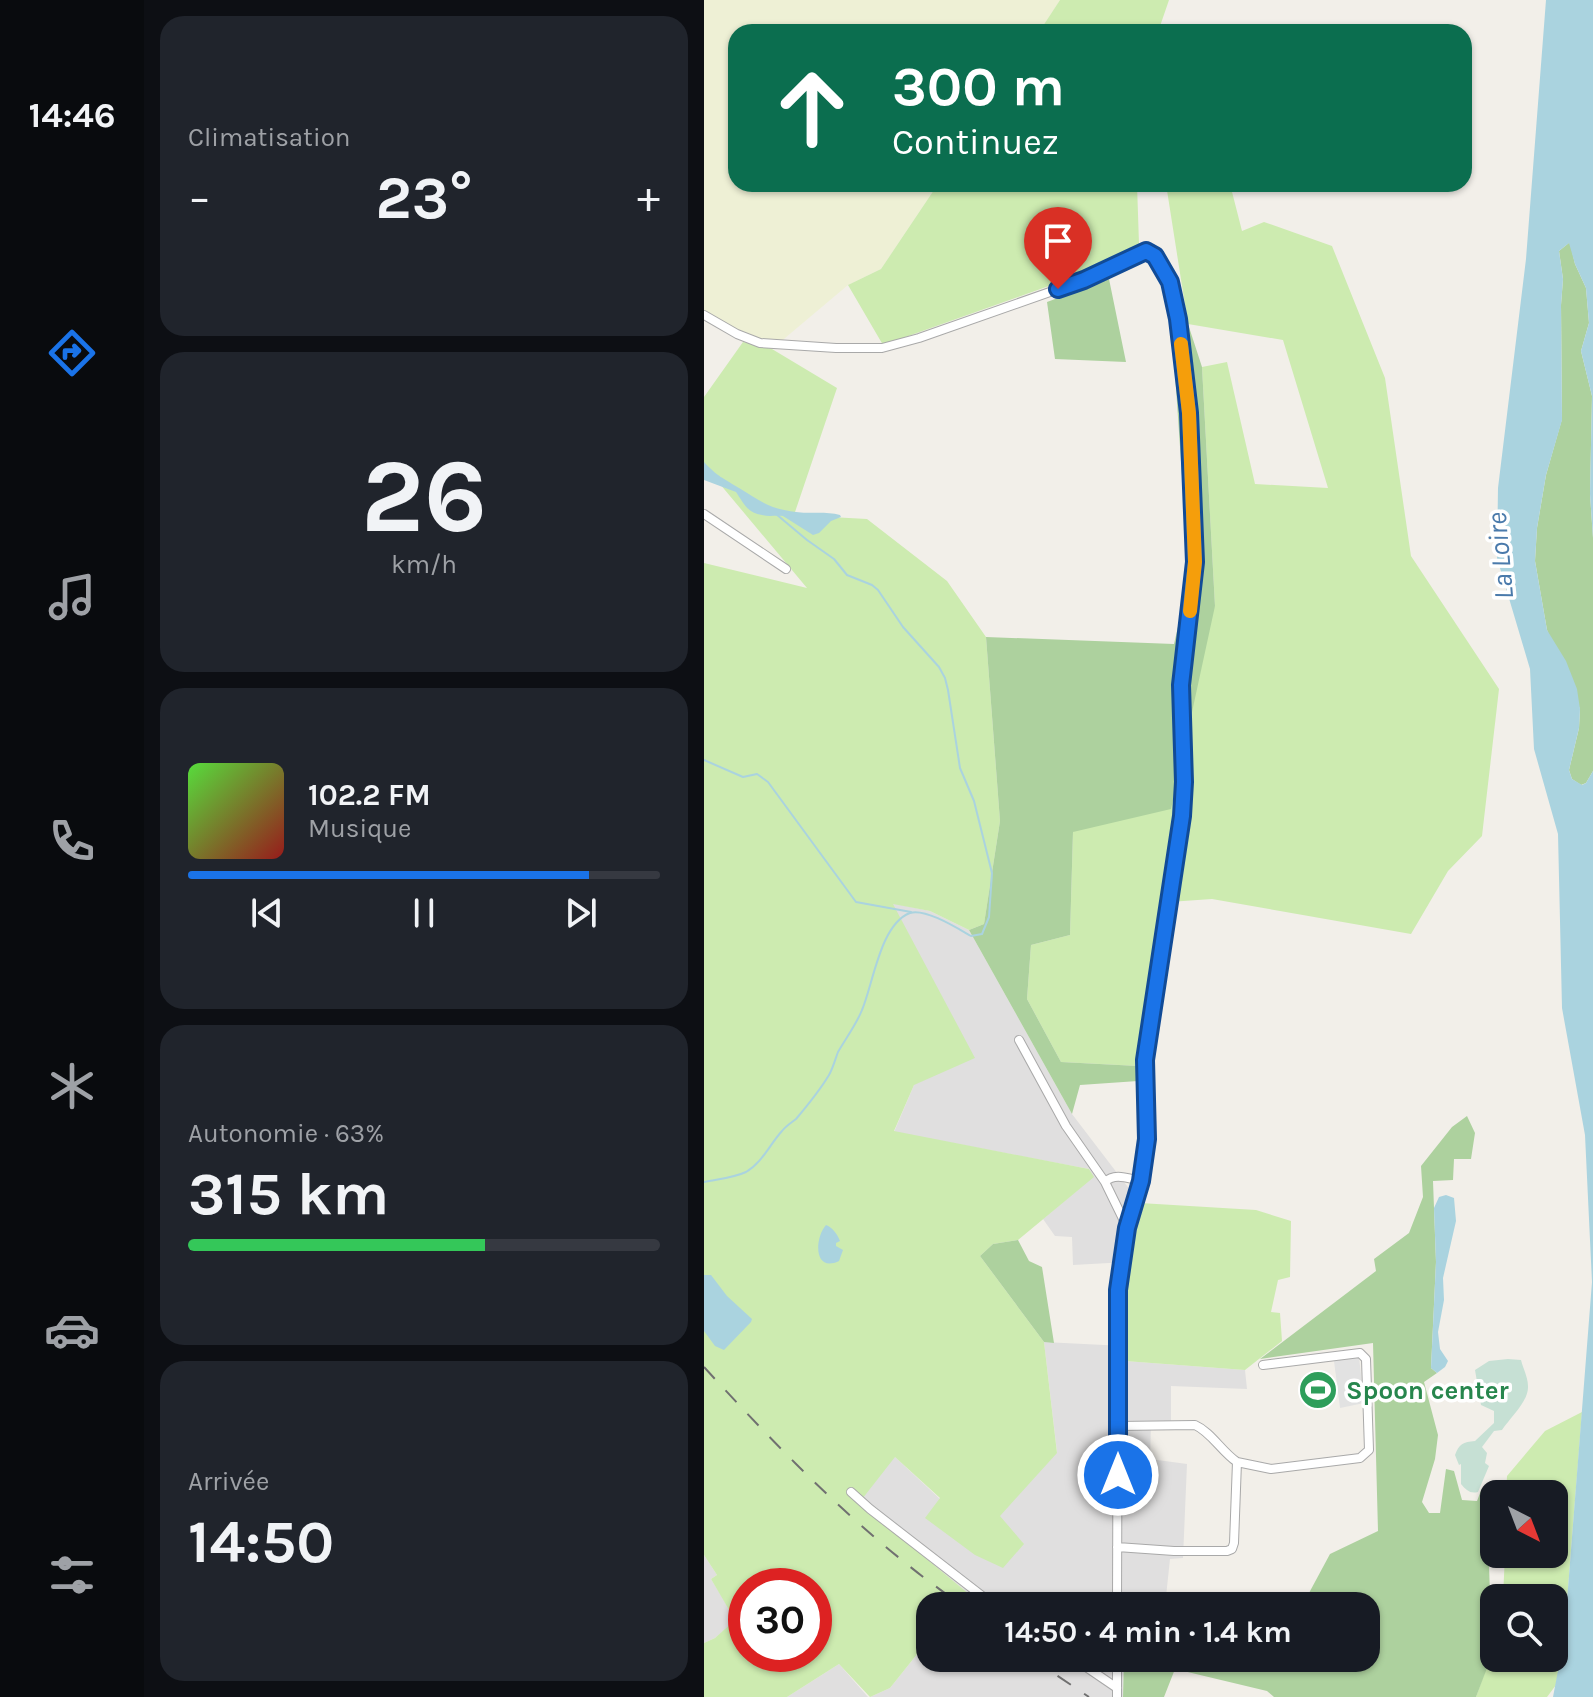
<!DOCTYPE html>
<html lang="fr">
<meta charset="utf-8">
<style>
:root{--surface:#171b24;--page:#20242c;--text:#f1f3f6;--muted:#9ea1a6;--line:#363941;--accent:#1a73e8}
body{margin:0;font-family:Karla,sans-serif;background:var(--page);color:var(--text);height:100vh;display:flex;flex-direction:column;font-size:30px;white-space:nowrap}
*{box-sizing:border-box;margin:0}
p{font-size:26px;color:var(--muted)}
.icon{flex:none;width:44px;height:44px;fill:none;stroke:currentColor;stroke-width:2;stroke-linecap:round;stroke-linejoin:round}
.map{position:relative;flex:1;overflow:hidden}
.sheet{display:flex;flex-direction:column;gap:16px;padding:16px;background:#0d0f14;width:560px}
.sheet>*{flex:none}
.top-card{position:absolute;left:24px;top:24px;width:744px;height:168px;border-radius:24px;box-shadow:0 2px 6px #0004;background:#0b6e4f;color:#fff;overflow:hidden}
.needle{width:52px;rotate:138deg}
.buttons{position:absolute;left:776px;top:1480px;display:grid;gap:16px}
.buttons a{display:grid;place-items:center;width:88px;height:88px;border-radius:16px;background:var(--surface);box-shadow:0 2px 6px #0004;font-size:40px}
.speed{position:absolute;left:24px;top:1568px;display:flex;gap:16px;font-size:40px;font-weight:700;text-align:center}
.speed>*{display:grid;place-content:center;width:104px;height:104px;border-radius:50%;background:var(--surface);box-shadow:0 2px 6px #0004;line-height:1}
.speed .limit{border:12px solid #d22;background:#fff;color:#111}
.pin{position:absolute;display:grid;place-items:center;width:68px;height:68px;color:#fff;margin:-82px -34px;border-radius:50% 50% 50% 0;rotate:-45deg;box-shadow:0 0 8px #0007}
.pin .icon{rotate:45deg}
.me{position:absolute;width:88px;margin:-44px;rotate:0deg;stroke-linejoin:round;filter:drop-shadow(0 0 6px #0008)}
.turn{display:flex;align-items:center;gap:28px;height:168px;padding:0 32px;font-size:36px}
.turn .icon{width:104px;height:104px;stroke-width:2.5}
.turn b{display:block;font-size:56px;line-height:68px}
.big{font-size:60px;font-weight:700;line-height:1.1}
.sheet .tile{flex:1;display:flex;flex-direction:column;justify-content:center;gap:12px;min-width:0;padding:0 28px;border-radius:24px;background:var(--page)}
.sheet .dial{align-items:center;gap:0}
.dial b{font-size:104px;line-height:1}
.song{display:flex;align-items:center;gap:24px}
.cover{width:96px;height:96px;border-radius:12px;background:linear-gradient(135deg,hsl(110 70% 55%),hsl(0 70% 35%))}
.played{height:8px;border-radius:4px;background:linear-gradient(90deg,var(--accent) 85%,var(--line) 85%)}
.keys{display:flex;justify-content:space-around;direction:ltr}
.heat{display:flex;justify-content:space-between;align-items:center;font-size:44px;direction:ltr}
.charge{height:12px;border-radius:6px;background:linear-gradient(90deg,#34c759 63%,var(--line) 0)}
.trip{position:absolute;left:212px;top:1592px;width:464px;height:80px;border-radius:24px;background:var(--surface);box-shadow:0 2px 6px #0004;font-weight:700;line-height:80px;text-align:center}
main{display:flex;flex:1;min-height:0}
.tab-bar{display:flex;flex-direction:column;width:144px;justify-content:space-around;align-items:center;background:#090b0e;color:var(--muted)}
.tab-bar .icon{width:56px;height:56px}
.tab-bar .selected{color:var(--accent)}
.tab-bar b{font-size:36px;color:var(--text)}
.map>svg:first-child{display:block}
.residential{fill:#e0dfdf}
.farmland{fill:#eef0d5}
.grass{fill:#cdebb0;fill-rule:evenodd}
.forest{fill:#add19e}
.wetland{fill:#c6e0d4}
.parking{fill:#e2e2e2}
.water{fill:#aad3df}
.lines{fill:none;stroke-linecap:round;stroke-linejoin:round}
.stream{stroke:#aad3df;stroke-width:2}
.street-casing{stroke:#a9a9a9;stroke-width:10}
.street{stroke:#fff;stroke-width:8}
.rail{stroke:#707070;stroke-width:2;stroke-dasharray:16 16;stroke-linecap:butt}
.route-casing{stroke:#114b97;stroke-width:20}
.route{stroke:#1a73e8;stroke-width:14}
.slow{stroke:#f59e0b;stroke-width:14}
.labels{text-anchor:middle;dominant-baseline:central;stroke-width:7;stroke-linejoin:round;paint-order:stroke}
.leisure-label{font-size:26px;font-weight:bold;fill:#27864d;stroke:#fff;text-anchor:start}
.water-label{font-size:28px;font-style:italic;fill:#4a7aab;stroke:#fff}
</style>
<main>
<nav class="tab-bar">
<b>14:46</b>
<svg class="icon selected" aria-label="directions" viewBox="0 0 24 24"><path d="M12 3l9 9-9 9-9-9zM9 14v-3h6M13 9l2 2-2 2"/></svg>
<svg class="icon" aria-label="music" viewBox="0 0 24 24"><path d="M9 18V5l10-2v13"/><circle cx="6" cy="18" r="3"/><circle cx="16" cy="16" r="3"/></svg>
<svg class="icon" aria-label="phone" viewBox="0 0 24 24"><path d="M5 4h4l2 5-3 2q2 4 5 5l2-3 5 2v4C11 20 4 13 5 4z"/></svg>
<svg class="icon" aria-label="climate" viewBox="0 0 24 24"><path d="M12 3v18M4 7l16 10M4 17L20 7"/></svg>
<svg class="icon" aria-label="car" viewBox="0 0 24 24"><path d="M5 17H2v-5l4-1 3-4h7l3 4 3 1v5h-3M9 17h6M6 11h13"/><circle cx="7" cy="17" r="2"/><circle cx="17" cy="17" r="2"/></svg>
<svg class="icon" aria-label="filters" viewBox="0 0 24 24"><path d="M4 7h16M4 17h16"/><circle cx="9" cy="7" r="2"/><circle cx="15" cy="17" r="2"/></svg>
</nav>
<section class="sheet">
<div class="tile"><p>Climatisation</p>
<div class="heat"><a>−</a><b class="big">23°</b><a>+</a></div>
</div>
<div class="tile dial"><b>26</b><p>km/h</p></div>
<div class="tile">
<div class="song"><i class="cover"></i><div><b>102.2 FM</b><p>Musique</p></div></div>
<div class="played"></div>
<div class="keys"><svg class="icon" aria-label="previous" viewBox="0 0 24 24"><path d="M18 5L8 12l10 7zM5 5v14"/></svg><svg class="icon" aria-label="pause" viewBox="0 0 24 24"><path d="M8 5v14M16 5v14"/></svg><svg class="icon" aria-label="next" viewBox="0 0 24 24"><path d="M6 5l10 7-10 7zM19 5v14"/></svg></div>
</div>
<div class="tile"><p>Autonomie · 63%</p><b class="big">315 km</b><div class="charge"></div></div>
<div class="tile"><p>Arrivée</p><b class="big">14:50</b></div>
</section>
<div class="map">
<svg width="889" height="1697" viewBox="0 0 889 1697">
<rect width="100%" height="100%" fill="#f2efe9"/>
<!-- residential -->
<path class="residential" d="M 188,903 L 226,911 L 265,930 L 368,1114 L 436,1203 L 423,1262 L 369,1265 L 368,1237 L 351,1236 L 339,1219 L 389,1177 L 385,1169 L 190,1132 L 210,1085 Z
M 340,1342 L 420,1346 L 421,1361 L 541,1370 L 543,1389 L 467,1386 L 467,1422 L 447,1423 L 446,1459 L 483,1464 L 479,1558 L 466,1559 L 461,1606 L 255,1606 L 265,1594 L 154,1503 L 190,1456 L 236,1499 L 222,1518 L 295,1516 L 353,1452 Z
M 0,1555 L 13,1575 L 7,1579 L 32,1620 L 11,1638 L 0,1643 Z
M 226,1638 L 226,1658 L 420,1658 L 419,1697 L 166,1697 L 186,1688 Z
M 135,1664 L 164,1697 L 83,1697 Z"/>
<!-- farmland -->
<path class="farmland" d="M 0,0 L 356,0 L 335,32 L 32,32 L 32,184 L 234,184 L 177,269 L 144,285 L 68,349 L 39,342 L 0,313 Z"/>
<!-- grass -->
<path class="grass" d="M 356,0 L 465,0 L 454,32 L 335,32 Z
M 234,184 L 433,184 L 435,244 L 370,277 L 179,345 L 144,285 L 177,269 Z
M 462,184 L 526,184 L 538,231 L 560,222 L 628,246 L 681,378 L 707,556 L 795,689 L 778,836 L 744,871 L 707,934 L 508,899 L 465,902 L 434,1066 L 357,1062 L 323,999 L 327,945 L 366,935 L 369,832 L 511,606 L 498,367 L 523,362 L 551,484 L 624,488 L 579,340 L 484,324 Z
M 39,342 L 68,349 L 133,388 L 90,515 L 163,519 L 243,581 L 282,637 L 296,821 L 280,924 L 265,930 L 226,911 L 189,904 L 271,1058 L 210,1085 L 190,1131 L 385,1169 L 390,1177 L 314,1240 L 289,1244 L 276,1256 L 340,1342 L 353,1453 L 296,1516 L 320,1544 L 299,1568 L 271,1555 L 221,1518 L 236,1498 L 191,1457 L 155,1503 L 265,1594 L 255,1606 L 226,1606 L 226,1638 L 186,1688 L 166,1697 L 135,1664 L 83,1697 L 0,1697 L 0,1643 L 11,1638 L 31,1620 L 7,1579 L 13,1575 L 0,1555 L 0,563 L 103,588 L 0,465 L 0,397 ZM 42,1586 L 110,1586 L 110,1654 L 42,1654 Z
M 436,1203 L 552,1210 L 587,1221 L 586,1277 L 574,1280 L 567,1312 L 576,1313 L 578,1341 L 541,1370 L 421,1361 L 423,1262 Z
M 878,1412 L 860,1639 L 852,1685 L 843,1697 L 772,1697 L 790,1646 L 790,1658 L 850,1658 L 850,1598 L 799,1598 L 801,1554 L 850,1554 L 850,1494 L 802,1494 L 803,1476 L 841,1431 Z"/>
<!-- forest -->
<path class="forest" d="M 866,242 L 871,264 L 882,288 L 885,323 L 877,351 L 888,396 L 886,494 L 889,538 L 889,771 L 882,783 L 877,785 L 868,779 L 865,770 L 875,728 L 876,709 L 843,630 L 831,561 L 833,528 L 842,475 L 858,419 L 857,305 L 859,279 L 855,251 Z
M 405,279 L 422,362 L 351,359 L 343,302 Z
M 484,324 L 498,367 L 511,606 L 467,809 L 369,832 L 366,935 L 327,945 L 323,999 L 357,1062 L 434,1066 L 434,1081 L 376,1085 L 368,1114 L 265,930 L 280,924 L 296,821 L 282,637 L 470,644 L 485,579 L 468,329 Z
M 763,1116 L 771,1133 L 767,1159 L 750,1159 L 749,1180 L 729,1181 L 732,1262 L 727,1368 L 733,1373 L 720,1382 L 734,1435 L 731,1459 L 718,1502 L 725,1513 L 736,1513 L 742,1469 L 750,1471 L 758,1500 L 773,1501 L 778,1488 L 792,1491 L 792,1494 L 790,1494 L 790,1514 L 785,1565 L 788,1655 L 772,1697 L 570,1697 L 563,1691 L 471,1669 L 460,1697 L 419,1697 L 420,1658 L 534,1658 L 624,1666 L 628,1658 L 662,1658 L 662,1606 L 638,1606 L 605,1593 L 626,1554 L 674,1531 L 669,1343 L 556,1359 L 672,1271 L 670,1259 L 705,1233 L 719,1197 L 717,1166 L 748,1127 Z
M 314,1240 L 325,1261 L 338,1267 L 350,1343 L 340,1342 L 276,1256 L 289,1244 Z"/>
<!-- wetland -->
<path class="wetland" d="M 804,1359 L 817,1360 C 819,1368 824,1378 824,1386 C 825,1401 806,1418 798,1430 L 790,1431 L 778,1447 L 783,1453 L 781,1463 L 785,1466 L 774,1492 C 766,1494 762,1490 757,1484 L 757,1464 L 755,1465 L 751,1455 C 755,1444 759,1442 771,1441 L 790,1423 L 790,1411 L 777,1405 L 771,1370 L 785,1361 Z"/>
<!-- parking -->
<path class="parking" d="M 655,1357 L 660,1403 L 636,1408 L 630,1361 Z"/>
<!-- water -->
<path class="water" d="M 842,0 L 889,0 L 889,538 L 886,494 L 888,396 L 877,351 L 885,323 L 882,288 L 871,264 L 865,243 L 855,251 L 859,279 L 857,305 L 858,420 L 842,475 L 833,528 L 831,561 L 843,630 L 862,661 L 873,689 L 876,709 L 875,728 L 865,770 L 868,779 L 878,785 L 882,783 L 889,771 L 889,1697 L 849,1697 L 860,1639 L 888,1282 L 881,1135 L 858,1008 L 854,834 L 830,749 L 826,669 L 793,558 L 794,488 L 822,259 Z
M 0,462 C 14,477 19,478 35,488 C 56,501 66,509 92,512 C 107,514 122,511 136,515 L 137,517 L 127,521 L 115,533 L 109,535 L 79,516 C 72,515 65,517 58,515 C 43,513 39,502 32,492 L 0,480 Z
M 742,1195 L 750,1198 L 752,1221 L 739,1278 L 740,1300 L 734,1332 L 736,1349 L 744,1361 L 741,1367 L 733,1373 L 727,1368 L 732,1262 L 730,1208 L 735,1197 Z
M 122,1225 C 128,1227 134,1235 136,1241 L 132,1243 L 132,1246 L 139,1250 L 135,1261 C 110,1273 110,1239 122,1225 Z
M 0,1275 L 7,1275 L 23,1296 L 48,1319 L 47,1322 L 20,1350 L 11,1346 L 0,1331 Z"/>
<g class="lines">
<!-- stream -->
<path class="stream" d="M 0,760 L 39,777 L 53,774 L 64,782 L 152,902 L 207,912
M 0,1182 C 14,1179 29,1178 42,1172 C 58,1163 66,1144 78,1131 C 82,1126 87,1123 92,1119 C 103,1106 116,1090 125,1075 C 129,1068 131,1060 134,1052 C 142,1038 152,1025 158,1010 C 169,985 176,924 206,913 C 221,908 253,928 267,936 L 278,934 L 285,917 L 288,873 L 270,801 L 256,768 L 244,690 L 241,678 L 235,667 L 199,627 L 174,590 L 168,585 L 143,575 L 130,559 L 103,540 L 72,514"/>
<!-- street casing -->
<g class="street-casing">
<path id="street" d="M 0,315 L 33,334 L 56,343 L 132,348 L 178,348 L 215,338 L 380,280 L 442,251 L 451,256 L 466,282 L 474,319 L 485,413 L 491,562 L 477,685 L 480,782 L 478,816 L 441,1060 L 443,1139 L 437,1181 L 423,1228 L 414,1290 L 413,1606
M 0,514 L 82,569
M 315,1040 L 362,1126 L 401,1182 L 423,1227
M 401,1182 C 411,1172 425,1179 437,1181
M 533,1462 L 567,1469 L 656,1458 L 665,1450 L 662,1359 L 656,1353 L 559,1365
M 147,1492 L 166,1509 L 291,1606
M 413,1547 L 470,1551 L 523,1551 L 528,1549 L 530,1543 L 533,1462 C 518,1452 507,1432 491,1425 L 414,1426
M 369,1658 L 413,1688
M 413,1697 L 413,1658"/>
</g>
<!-- street -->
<use href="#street" class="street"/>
<!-- rail -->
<path class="rail" d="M 0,1367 C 63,1436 131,1507 204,1565 C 221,1579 240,1592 258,1606
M 327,1658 L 385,1697"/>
</g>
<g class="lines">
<!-- route casing -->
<g class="route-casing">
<path id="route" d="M 354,289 L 380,280 L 442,251 L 451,256 L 466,282 L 474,319 L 485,413 L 491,562 L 477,685 L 480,782 L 478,816 L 441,1060 L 443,1139 L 437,1181 L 423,1228 L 414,1290 L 414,1475"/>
</g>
<!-- route -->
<use href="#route" class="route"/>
<!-- slow -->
<path class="slow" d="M 477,344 L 485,413 L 491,562 L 486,611"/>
</g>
<!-- icons -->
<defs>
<g id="stadium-disc" transform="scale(2)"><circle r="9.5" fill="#2e9e5b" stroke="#fff"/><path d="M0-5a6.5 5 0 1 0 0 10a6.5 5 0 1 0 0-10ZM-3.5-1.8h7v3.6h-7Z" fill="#fff"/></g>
</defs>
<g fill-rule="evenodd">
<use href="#stadium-disc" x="614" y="1390"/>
</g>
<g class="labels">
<!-- leisure labels -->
<g class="leisure-label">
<text x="642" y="1390">Spoon center</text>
</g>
<!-- water labels -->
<g class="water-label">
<text transform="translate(796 556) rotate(-95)">La Loire</text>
</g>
</g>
</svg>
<div class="buttons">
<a><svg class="needle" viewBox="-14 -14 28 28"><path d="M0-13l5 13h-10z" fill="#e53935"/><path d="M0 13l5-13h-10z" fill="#9ea1a6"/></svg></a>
<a><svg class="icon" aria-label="search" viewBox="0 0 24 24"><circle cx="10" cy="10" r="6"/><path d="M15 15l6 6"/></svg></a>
</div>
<div class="speed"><div class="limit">30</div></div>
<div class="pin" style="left:354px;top:289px;background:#d93025"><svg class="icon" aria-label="arrive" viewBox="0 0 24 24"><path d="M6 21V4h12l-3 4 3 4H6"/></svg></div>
<svg class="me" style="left:414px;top:1475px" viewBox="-20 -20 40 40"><circle r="17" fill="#1a73e8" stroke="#fff" stroke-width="3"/><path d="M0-11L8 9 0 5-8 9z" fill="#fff"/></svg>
<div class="trip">14:50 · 4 min · 1.4 km</div>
<div class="top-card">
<div class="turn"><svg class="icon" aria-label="ahead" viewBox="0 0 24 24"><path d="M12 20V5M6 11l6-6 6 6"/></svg><div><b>300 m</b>Continuez</div></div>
</div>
</div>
</main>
